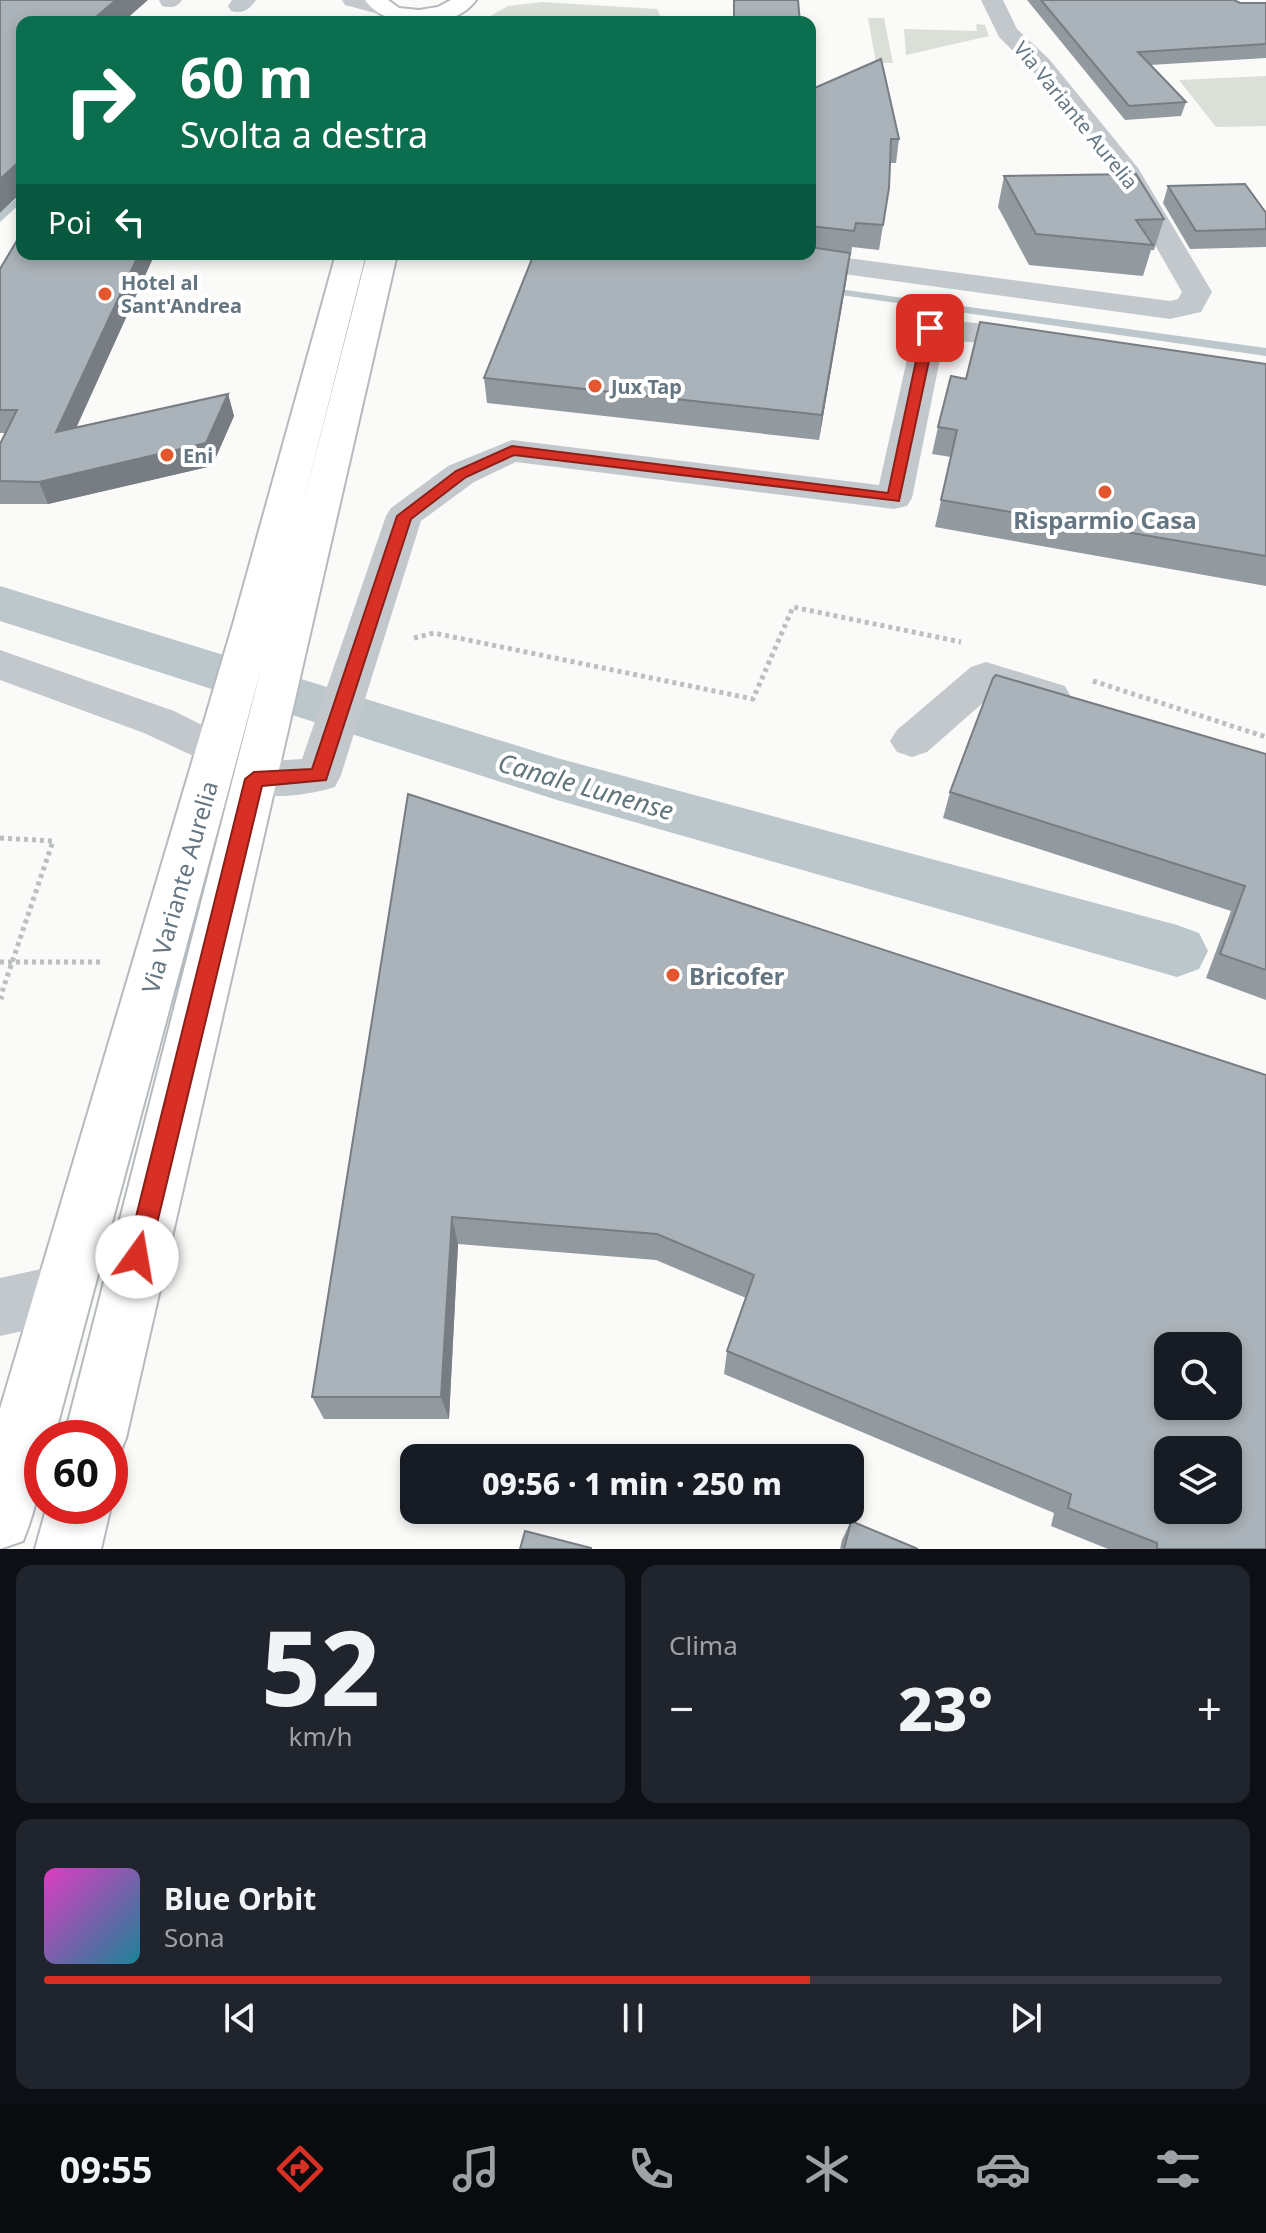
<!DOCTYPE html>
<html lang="it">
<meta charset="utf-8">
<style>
:root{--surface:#171b24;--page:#20242c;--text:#f1f3f6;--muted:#9ea1a6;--line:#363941;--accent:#d93025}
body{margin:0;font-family:"Noto Sans",sans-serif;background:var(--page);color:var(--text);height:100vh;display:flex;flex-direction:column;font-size:30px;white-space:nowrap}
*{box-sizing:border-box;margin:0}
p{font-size:26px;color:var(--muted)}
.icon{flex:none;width:44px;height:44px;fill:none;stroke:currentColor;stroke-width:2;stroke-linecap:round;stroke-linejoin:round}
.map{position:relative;height:1549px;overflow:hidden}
.panel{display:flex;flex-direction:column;gap:16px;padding:16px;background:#0d0f14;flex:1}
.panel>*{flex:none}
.guide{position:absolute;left:16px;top:16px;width:800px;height:244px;border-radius:16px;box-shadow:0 4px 12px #0003;background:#0b6e4f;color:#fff;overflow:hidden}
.controls{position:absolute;left:1154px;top:1332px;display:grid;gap:16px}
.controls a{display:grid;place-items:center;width:88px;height:88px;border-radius:16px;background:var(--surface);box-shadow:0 4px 12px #0003;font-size:40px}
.speed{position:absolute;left:24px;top:1420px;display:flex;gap:16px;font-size:40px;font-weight:700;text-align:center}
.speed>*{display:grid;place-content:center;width:104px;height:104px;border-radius:50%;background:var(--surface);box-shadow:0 4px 12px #0003;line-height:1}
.speed .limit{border:12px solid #d22;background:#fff;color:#111}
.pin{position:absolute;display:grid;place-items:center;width:68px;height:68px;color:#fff;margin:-34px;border-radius:16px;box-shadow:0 4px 12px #0006}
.me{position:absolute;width:88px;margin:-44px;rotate:13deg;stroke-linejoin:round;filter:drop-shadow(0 0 6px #0008)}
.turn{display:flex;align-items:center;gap:28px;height:168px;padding:0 32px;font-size:36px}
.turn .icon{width:104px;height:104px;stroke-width:2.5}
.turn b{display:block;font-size:56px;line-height:68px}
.then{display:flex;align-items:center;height:76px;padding:0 32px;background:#0003;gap:16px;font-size:30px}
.big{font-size:60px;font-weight:800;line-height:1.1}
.panel .card{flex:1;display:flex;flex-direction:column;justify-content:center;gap:12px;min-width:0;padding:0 28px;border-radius:16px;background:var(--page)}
.panel .dial{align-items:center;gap:0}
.dial b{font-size:104px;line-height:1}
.song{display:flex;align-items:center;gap:24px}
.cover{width:96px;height:96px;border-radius:12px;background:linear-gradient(135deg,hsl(310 70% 55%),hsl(190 70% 35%))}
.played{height:8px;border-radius:4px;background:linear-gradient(90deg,var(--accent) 65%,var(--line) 65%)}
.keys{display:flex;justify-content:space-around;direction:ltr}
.heat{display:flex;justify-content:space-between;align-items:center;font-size:44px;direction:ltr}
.panel .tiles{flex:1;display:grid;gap:16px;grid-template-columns:1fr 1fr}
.card:last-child{grid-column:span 2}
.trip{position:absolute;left:400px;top:1444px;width:464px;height:80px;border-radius:16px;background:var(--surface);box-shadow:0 4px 12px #0003;font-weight:800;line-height:80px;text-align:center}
.tabs{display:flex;height:128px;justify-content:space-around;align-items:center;background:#090b0e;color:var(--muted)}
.tabs .icon{width:56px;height:56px}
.tabs .on{color:var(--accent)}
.tabs b{font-size:36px;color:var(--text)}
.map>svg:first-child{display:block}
.green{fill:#dadfd7}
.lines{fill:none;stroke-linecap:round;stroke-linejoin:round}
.stream{fill:#bbc7cb;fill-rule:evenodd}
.canal{fill:#bbc7cb;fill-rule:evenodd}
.major-casing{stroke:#b5babe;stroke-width:4}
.path-far1{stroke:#bbbfc2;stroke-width:5;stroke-dasharray:4 4;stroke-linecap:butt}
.path{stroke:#bbbfc2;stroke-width:7;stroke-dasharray:5 5;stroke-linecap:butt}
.minor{fill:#c3c8cc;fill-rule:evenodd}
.major{fill:#fff;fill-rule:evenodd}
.wall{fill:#929a9f}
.shaded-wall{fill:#777d82}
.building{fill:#aab3b9;stroke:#777d82;stroke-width:2;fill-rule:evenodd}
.route{fill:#d93025;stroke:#8d1f18;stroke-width:2}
.poi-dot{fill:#e4572e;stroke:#fff;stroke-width:3}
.labels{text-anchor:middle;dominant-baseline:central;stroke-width:8;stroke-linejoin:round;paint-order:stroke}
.far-street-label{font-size:20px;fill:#657683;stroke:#fff}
.far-poi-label{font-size:20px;font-weight:bold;fill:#657683;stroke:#fff;text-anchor:start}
.poi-label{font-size:24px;font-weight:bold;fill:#657683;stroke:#fff}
.street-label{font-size:24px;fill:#657683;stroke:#fff}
.water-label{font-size:26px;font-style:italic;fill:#60757c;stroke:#fff}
</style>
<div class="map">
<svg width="1266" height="1549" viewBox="0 0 1266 1549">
<rect width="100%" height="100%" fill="#fafaf8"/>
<!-- green -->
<path class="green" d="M 542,2 L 657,9 L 663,22 L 480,22 L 508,6 Z
M 868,18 L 884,18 L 893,63 L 876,63 Z
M 976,24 L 985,25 L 989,36 L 906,55 L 904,29 L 977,31 Z
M 1266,76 L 1266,126 L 1216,127 L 1179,80 Z"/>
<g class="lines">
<!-- stream -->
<path class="stream" d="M 22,193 L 22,202 L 0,222 L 0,213 Z
M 824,287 L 1266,348 L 1266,356 L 820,292 L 820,288 Z"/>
<!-- canal -->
<path class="canal" d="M 0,586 L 557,758 L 1177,925 L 1199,933 L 1208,951 L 1199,969 L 1177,977 L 557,800 L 0,621 Z"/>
<!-- major casing -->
<g class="major-casing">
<path id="major" d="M 365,0 L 388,0 L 399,8 L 419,10 L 438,7 L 451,0 L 476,0 C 453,32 386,31 365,0 Z
M 336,254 L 366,254 L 299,520 L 367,254 L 397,254 L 126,1438 L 117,1460 L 110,1463 L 110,1438 L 64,1438 L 262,665 L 54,1438 L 42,1438 C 42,1478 38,1504 23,1541 L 0,1549 L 0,1409 L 233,624 Z
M 110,1503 L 111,1506 L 101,1549 L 35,1549 L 47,1506 L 110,1506 Z"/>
</g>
<!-- path-far1 -->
<path class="path-far1" d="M 414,638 L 434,633 L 753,699 L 793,607 L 961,642
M 1093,681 L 1266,737
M 0,838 L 53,841 L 0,998
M 0,962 L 103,962"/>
<!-- path -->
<path class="path" d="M 0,999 L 1,996"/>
<!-- minor -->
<path class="minor" d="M 159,0 L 182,0 C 177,8 171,8 162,6 Z
M 232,0 L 256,0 C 249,10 243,14 231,11 L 228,6 Z
M 342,0 L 379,0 L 390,7 L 387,12 L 379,14 L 345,5 Z
M 981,0 L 1003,0 L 1017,29 L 1049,59 L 1138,168 L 1212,292 L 1201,312 L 1170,319 L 743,260 L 738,254 L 810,253 L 1170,301 L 1178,299 L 1182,292 L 1116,177 L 1031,69 L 999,37 Z
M 930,318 L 1037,330 L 1048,333 L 1053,340 L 1048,347 L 1037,350 L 944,339 L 912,498 L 907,506 L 894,509 L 516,462 L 474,482 L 421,521 L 341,775 L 335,787 C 306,796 267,800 238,791 L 232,779 L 238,767 L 254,762 L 302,759 L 386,516 L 391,508 L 448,466 L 512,440 L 879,485 L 914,328 L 919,321 Z
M 0,650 L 174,711 L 232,740 L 239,751 L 232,762 L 217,767 L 144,733 L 0,680 Z
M 986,662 L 1065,686 L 1071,697 L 1065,708 L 1050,712 L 993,694 L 927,752 L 912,757 L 897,752 L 890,741 L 897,730 L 971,667 Z
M 64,1264 L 85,1272 L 93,1293 L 85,1314 L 64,1322 L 0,1336 L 0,1278 Z"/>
<!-- major -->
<use href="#major" class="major"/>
</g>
<!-- wall -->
<path class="wall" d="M 1027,0 L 1234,0 L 1240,3 L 1266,3 L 1266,58 L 1150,65 L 1186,102 L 1181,116 L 1125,120 Z
M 810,90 L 899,139 L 896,163 L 890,163 L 889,188 L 879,250 L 852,247 L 851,255 L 850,255 L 819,440 L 487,403 L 484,378 L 810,254 Z
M 1004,176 L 1164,219 L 1154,250 L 1151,250 L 1143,276 L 1029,265 L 998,207 Z
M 1168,186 L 1266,213 L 1266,247 L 1190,249 L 1163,203 Z
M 22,254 L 165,254 L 163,258 L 153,258 L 76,427 L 228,394 L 234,416 L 212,466 L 48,504 L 0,504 L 0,444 L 6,433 L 0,433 L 0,269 Z
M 1266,364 L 1266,586 L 935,527 L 951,457 L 932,454 L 938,427 L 966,379 Z
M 1266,754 L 1266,1000 L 1206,978 L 1231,911 L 943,818 L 950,792 Z
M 408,794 L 1266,1549 L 1108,1549 L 1051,1526 L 1054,1513 L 724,1374 L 727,1351 L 746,1298 L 656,1260 L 458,1244 L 449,1419 L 324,1419 L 312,1397 Z
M 851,1521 L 918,1549 L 840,1549 L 842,1540 Z"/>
<!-- shaded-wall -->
<path class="shaded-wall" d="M 116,0 L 148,0 L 123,22 L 90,22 Z
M 22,159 L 22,192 L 0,213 L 0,179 Z
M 850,253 L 847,277 L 819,440 L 822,415 Z
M 139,254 L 152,254 L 153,258 L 64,455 L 56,432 Z
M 228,394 L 234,416 L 212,466 L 48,504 L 39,482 Z
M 452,1217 L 458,1244 L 449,1419 L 441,1397 Z"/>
<!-- building -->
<path class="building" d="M 0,0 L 116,0 L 90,22 L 22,22 L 22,159 L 0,179 Z
M 734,0 L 798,0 L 800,22 L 734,22 Z
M 1041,0 L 1234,0 L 1240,3 L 1266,3 L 1266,44 L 1138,52 L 1186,102 L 1129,106 Z
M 881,59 L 899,139 L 891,139 L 889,188 L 883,225 L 856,223 L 854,231 L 810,226 L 810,90 Z
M 1136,174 L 1164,219 L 1136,220 L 1153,245 L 1036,234 L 1004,176 Z
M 1245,184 L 1266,213 L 1266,229 L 1196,231 L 1168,186 Z
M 22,232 L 22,254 L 139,254 L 56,432 L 228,394 L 206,443 L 39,482 L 0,481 L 0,444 L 17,410 L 0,410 L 0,269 Z
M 810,247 L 850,253 L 822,415 L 484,378 L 534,254 L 810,254 Z
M 980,322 L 1266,364 L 1266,556 L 941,500 L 957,430 L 938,427 L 951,376 L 966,379 Z
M 996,675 L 1266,754 L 1266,970 L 1220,954 L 1245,886 L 950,792 L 993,678 Z
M 408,794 L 1266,1075 L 1266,1549 L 1157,1549 L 1157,1543 L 1068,1508 L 1071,1494 L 727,1351 L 754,1275 L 657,1234 L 452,1217 L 441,1397 L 312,1397 ZM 1168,1346 L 1228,1346 L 1228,1406 L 1168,1406 ZM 1168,1450 L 1228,1450 L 1228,1510 L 1168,1510 Z
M 851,1521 L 918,1549 L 844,1549 Z
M 525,1531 L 591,1548 L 591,1549 L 520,1549 Z"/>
<!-- route -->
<path class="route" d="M 930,324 L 936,328 L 899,501 L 514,455 L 466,477 L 411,519 L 326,780 L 262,786 L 149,1257 L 146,1266 L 137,1269 L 129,1266 L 126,1257 L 245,779 L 254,772 L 312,769 L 397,516 L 456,471 L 512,446 L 888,493 L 923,328 Z"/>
<!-- markers -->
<g class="poi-dot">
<circle cx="105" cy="294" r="8"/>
<circle cx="595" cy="386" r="8"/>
<circle cx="167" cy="455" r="8"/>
<circle cx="1105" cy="492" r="8"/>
<circle cx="673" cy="975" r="8"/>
</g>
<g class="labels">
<!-- far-street labels -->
<g class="far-street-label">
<text transform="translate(1076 115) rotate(51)">Via Variante Aurelia</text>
</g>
<!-- far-poi labels -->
<g class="far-poi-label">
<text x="121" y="282">Hotel al<tspan x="121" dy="23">Sant'Andrea</tspan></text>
<text x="611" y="386">Jux Tap</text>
<text x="183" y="455">Eni</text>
</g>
<!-- poi labels -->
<g class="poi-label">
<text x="1105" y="519">Risparmio Casa</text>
<text x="689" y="975" text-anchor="start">Bricofer</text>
</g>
<!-- street labels -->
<g class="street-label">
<text transform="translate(179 887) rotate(-74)">Via Variante Aurelia</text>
</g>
<!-- water labels -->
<g class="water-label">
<text transform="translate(586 786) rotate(16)">Canale Lunense</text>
</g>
</g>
</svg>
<div class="controls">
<a><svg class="icon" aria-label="search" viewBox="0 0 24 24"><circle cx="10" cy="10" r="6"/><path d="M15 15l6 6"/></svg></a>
<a><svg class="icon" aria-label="layers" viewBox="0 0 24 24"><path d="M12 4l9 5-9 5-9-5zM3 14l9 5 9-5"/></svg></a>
</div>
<div class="speed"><div class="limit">60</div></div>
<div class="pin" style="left:930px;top:328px;background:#d93025"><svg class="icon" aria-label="arrive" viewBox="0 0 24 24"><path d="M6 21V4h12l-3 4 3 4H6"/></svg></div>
<svg class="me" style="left:137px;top:1257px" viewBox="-20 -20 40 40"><circle r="19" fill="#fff"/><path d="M0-13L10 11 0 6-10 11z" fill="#d93025"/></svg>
<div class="trip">09:56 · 1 min · 250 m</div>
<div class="guide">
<div class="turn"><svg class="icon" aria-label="right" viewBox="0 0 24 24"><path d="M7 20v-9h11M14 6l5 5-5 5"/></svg><div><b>60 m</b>Svolta a destra</div></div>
<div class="then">Poi<svg class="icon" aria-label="left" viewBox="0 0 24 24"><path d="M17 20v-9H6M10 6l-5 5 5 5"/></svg></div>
</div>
</div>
<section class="panel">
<div class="tiles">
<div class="card dial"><b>52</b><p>km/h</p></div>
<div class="card"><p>Clima</p>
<div class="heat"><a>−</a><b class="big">23°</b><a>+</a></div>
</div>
<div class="card">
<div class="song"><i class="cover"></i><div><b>Blue Orbit</b><p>Sona</p></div></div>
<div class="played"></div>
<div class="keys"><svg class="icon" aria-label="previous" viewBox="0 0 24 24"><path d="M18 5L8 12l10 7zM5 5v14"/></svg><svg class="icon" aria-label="pause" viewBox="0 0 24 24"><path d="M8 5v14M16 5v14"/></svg><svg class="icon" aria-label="next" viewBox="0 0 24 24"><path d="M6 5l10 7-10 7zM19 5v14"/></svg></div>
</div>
</div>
</section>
<nav class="tabs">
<b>09:55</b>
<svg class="icon on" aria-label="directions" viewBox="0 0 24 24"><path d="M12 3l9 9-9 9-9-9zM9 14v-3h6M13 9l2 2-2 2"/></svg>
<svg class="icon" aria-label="music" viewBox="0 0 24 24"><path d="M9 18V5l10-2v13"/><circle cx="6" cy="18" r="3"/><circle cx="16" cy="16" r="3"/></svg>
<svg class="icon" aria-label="phone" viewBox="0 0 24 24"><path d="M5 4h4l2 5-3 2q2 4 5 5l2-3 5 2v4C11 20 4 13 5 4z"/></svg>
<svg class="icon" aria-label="climate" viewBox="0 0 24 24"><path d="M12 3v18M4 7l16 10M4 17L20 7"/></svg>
<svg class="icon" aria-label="car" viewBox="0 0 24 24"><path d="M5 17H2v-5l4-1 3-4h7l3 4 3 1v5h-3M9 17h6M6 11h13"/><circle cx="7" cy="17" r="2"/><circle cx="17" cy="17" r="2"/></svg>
<svg class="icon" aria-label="filters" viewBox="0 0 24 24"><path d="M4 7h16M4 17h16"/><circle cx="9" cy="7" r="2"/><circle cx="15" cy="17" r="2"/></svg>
</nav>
